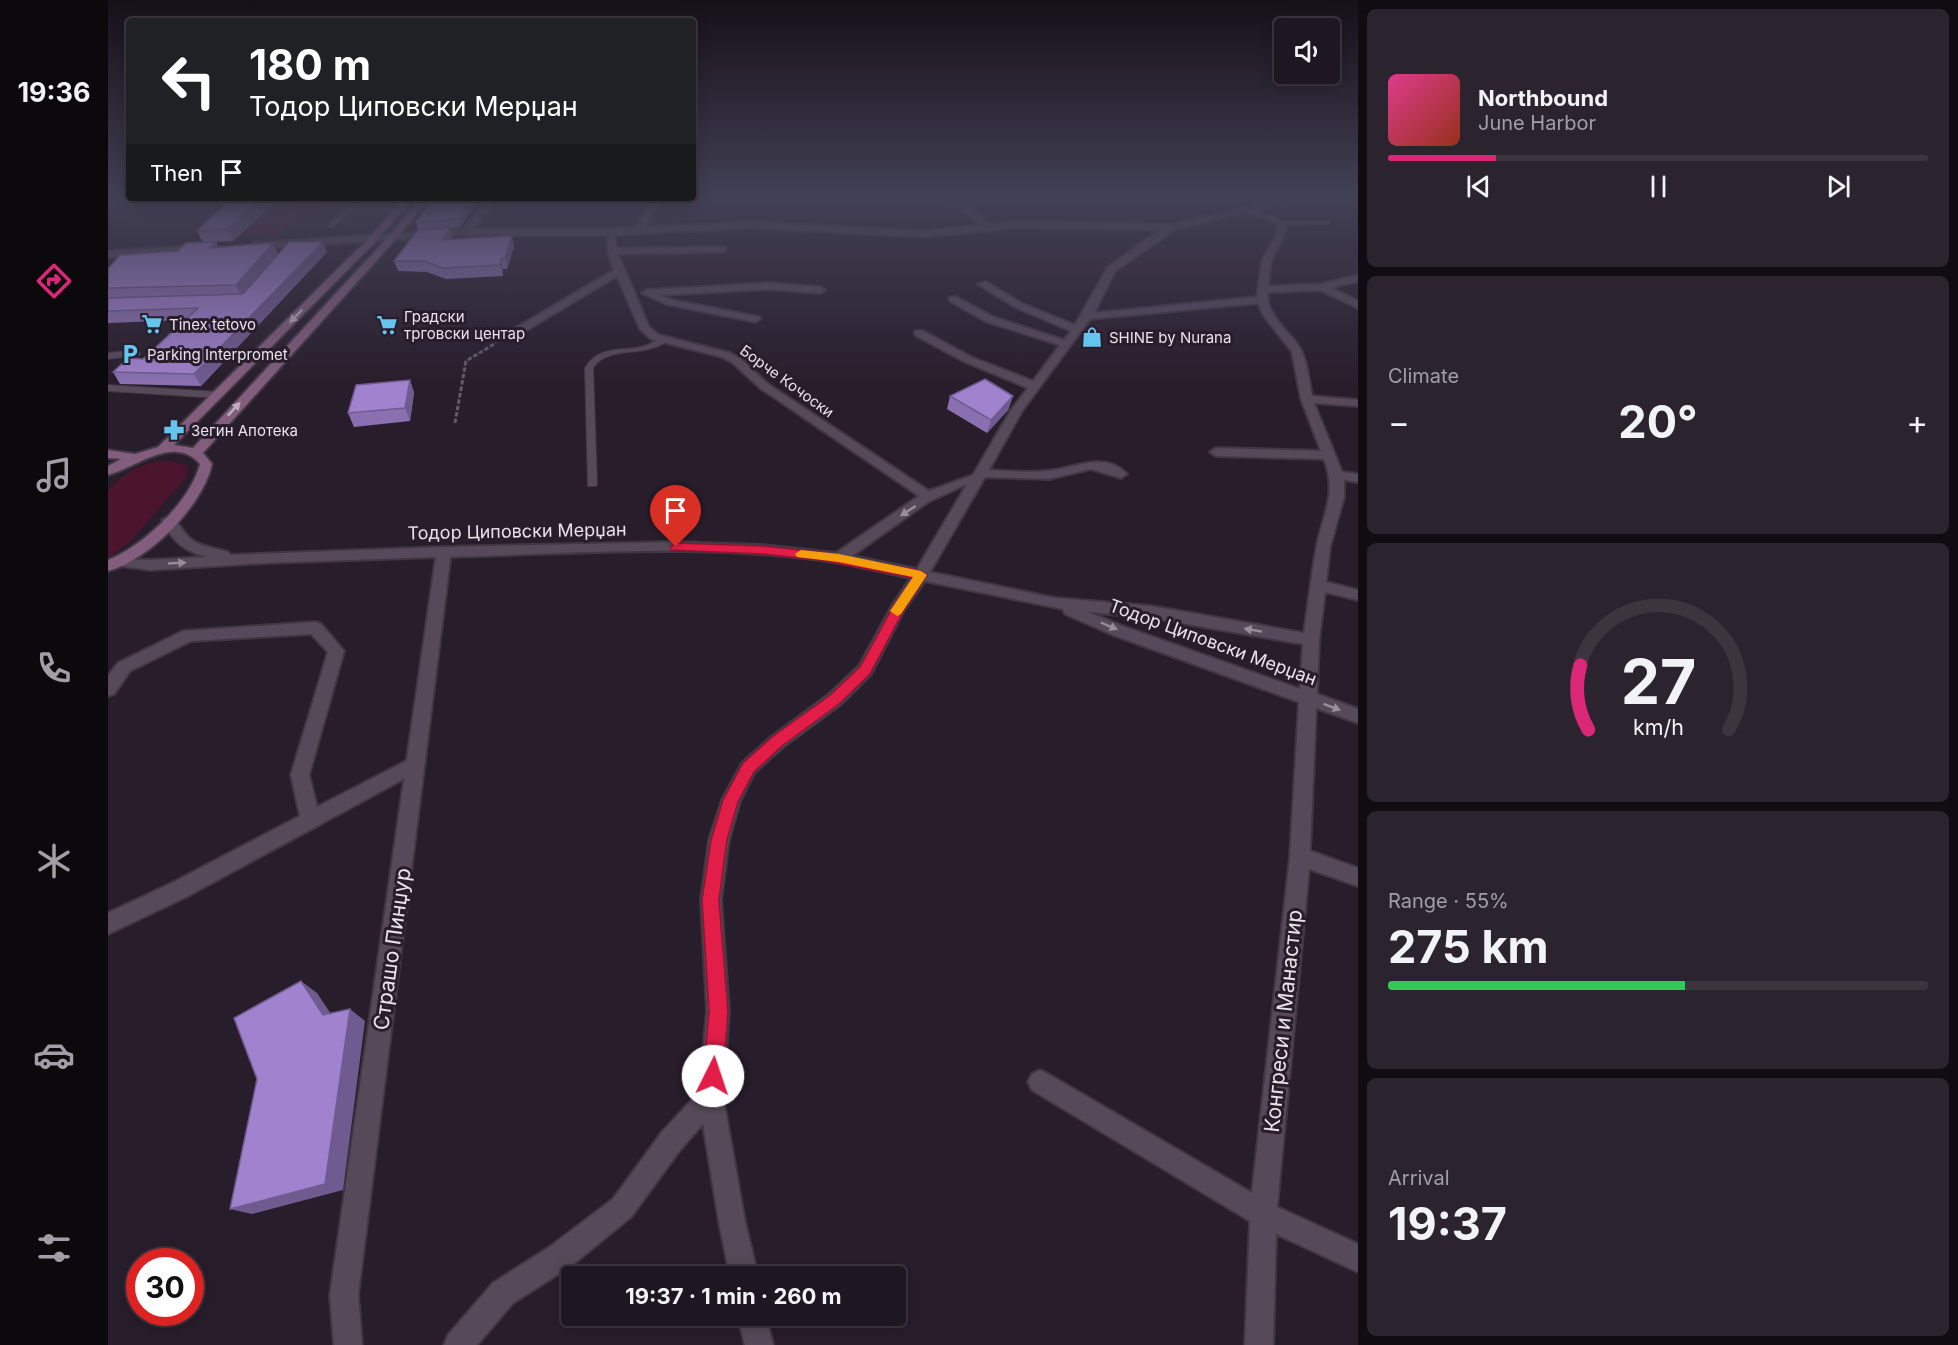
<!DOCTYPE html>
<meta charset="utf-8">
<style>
:root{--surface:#1e1620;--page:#2b232d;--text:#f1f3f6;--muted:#a19fa5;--line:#3c353e;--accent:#db2777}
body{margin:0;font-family:Inter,sans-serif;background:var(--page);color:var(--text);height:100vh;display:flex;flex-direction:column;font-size:22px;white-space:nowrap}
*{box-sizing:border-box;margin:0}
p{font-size:20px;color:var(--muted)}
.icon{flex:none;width:33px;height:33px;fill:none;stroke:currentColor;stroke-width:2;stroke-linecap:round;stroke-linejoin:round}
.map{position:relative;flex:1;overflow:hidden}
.details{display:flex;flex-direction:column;gap:9px;padding:9px;background:#100c12;width:600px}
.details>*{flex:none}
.top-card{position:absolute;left:18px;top:18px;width:570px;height:183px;border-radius:6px;box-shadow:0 3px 15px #0003,0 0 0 2px var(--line);background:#202124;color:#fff;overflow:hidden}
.fabs{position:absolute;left:1166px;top:18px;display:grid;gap:12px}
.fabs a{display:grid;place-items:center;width:66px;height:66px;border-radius:6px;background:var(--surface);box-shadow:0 3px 15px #0003,0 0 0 2px var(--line);font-size:30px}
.speed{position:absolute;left:18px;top:1248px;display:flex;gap:12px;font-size:30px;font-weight:700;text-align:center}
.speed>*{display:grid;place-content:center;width:78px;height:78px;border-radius:50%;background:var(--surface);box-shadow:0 3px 15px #0003,0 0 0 2px var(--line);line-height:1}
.speed .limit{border:9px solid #d22;background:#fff;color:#111}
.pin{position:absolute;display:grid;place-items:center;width:51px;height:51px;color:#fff;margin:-62px -26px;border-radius:50% 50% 50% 0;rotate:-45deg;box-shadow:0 0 6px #0007}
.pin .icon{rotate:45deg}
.me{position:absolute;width:66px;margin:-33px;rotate:4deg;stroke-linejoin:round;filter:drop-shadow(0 0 4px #0008)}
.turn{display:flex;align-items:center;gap:21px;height:126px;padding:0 24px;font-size:27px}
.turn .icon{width:78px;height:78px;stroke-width:2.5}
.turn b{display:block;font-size:42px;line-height:51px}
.then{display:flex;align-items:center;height:57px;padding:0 24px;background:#0003;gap:12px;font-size:22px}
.big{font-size:45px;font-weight:700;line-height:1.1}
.details .card{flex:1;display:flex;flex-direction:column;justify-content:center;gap:9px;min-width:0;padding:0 21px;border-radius:9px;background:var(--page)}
.details .dial{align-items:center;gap:0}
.dial svg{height:156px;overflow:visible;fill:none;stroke:var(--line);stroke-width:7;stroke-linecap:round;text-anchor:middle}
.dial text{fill:var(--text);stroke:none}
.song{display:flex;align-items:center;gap:18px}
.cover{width:72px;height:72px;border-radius:9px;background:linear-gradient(135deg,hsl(330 70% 55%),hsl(10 70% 35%))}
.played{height:6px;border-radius:3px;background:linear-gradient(90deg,var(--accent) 20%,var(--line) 20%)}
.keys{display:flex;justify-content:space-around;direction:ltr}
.heat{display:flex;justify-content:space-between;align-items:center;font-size:33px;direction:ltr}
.charge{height:9px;border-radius:4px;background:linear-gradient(90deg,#34c759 55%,var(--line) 0)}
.trip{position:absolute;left:453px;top:1266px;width:345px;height:60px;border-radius:6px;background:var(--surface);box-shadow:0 3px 15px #0003,0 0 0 2px var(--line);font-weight:700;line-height:60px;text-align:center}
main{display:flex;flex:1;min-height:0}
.dock{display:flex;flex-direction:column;width:108px;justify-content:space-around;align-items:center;background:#0c090d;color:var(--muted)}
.dock .icon{width:42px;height:42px}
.dock .active{color:var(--accent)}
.dock b{font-size:27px;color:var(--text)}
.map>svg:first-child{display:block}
.green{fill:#4a152d}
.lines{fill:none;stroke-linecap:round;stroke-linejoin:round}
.service-casing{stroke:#413743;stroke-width:2}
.minor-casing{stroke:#413743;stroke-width:4}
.tertiary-casing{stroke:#413743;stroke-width:4}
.secondary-casing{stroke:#413743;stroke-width:4}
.path{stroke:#645b67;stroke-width:3;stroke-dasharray:4.5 2;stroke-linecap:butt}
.service{fill:#564959;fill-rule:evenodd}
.minor{fill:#564959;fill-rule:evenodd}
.tertiary{fill:#564959;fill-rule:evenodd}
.secondary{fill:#825d7d;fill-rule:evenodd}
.wall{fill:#8a70b1}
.shaded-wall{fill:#705b90}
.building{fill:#a082ce;stroke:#705b90;stroke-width:1.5}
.oneway{fill:#c0adbf}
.oneway2{fill:#988e9b}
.route{fill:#e11d48;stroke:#92132f;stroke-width:1.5}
.slow{fill:#f59e0b}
.labels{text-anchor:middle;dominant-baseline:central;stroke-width:6;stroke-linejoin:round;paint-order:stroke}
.far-poi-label{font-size:15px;fill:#e9e2eb;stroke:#281d2b;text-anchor:start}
.far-street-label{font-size:15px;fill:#e9e2eb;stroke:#281d2b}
.street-label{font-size:18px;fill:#e9e2eb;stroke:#281d2b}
.near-street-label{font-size:21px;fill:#e9e2eb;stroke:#281d2b}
</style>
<main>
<nav class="dock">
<b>19:36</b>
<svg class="icon active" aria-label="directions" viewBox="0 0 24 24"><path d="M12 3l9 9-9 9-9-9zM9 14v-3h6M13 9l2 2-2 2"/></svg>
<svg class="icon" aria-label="music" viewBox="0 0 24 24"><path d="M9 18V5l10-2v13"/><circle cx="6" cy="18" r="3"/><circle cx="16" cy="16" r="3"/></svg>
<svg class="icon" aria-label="phone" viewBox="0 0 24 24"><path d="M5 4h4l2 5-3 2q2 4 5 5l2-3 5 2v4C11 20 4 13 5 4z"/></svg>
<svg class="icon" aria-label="climate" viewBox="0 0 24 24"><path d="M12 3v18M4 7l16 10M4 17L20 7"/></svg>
<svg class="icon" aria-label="car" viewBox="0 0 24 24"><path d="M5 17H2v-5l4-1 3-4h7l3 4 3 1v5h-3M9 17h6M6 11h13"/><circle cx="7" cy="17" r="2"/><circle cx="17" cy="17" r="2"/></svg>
<svg class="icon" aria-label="filters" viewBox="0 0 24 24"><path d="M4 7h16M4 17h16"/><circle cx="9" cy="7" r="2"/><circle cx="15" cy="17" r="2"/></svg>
</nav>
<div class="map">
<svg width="1250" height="1345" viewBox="0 0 1250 1345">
<rect width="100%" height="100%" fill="#281d2b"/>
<!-- green -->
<path class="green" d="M 188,198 L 221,198 L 207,214 L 190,214 L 172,234 L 134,236 L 155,215 L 172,214 Z
M 60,460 L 79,466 L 80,474 L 77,479 L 22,542 L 0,558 L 0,490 C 18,472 34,462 60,460 Z"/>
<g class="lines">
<!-- service casing -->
<g class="service-casing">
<path id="service" d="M 252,198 L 259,198 L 248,208 L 290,208 L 293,210 L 290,212 L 244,212 L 225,227 L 221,227 L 221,225 Z
M 1221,221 L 1223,224 L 1174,225 L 1171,223 L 1174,221 Z
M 556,337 L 560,340 C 538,359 500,344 485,368 L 489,484 L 488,486 L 480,486 L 477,368 C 490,346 511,351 533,347 C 542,345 548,340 556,337 Z
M 28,350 L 32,353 L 31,355 L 0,359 L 0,353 Z
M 0,385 L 111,392 L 116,395 L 111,398 L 0,391 Z"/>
</g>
<!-- minor casing -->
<g class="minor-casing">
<path id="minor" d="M 383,198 L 391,198 L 360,234 L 354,234 L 354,230 Z
M 547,198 L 555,198 L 534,231 L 528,231 L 527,229 Z
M 834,198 C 852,197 870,213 881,226 L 874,228 L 859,214 Z
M 1140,198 L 1150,198 L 1164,206 L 1157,208 Z
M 1135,207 L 1141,207 L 1178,223 L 1176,236 L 1163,261 L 1160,286 L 1214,284 L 1250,275 L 1250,281 L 1223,288 L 1250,301 L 1250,308 L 1212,290 L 1160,292 C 1156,315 1183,332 1193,350 C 1200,363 1201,382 1204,396 L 1250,400 L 1250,406 L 1206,403 L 1234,472 L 1250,474 L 1250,482 L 1236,480 L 1236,497 L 1222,547 L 1218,582 L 1250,590 L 1250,600 L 1217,592 L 1211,640 L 1209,694 L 1250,709 L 1250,723 L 1208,708 L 1202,851 L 1250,868 L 1250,886 L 1201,869 L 1169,1207 L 1250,1244 L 1250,1272 L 1168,1234 L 1165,1345 L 1137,1345 L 1142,1221 L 924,1090 L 920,1082 L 924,1074 L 932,1070 L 940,1074 L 1144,1193 L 1182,857 L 1191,702 L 1005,635 L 957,614 L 955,609 L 817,581 L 796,610 L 763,674 L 732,705 L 675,747 L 646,773 L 632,801 L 621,840 L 613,900 L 621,1011 L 615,1097 L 637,1222 L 650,1276 L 622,1276 L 611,1222 L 595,1124 L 572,1150 L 523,1217 L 463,1266 L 405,1303 L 369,1345 L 336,1345 L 340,1335 L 385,1283 L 443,1246 L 505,1199 L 554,1132 L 591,1092 L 599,1011 L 593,900 L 601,840 L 614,800 L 634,763 L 663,737 L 720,695 L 751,666 L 785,604 L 803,578 C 779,573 756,567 732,563 C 604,542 465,554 336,557 L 329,552 L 336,547 L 568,542 L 653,545 L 728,553 L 811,496 L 652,388 L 625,363 L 614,357 L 543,339 L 532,329 L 509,276 L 404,339 L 396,339 L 396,335 L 506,270 L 500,251 L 499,230 L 506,232 L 509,248 L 617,247 L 617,251 L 614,252 L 510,254 L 541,327 L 551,335 L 622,353 L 633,359 L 660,384 L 821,491 L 865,475 L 903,410 L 920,388 L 855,361 L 807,335 L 807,331 L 815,331 L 863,357 L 925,381 L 952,345 L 877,321 L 842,301 L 842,297 L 848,297 L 885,317 L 956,340 L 963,331 L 907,307 L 870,284 L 878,282 L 913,303 L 967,325 L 1000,267 L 1040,238 L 1065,224 L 1069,227 L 1068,229 L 1007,271 L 986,313 L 1149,297 L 1154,261 L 1168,236 L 1170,224 L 1135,211 ZM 1150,303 L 1156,316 L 1184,352 L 1193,399 L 1213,451 L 1108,448 L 1102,452 L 1108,456 L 1216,459 C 1230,495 1214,515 1208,550 C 1203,578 1200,605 1196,633 L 1043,606 L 947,598 L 822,572 L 877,477 L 941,479 L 983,469 L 1013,478 L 1019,474 C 996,450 965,469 938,471 C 919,473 900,471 881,470 L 914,411 L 982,319 ZM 859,484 L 809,569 L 744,556 L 820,502 ZM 980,612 L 1043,618 L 1195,644 L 1192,689 L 1017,627 Z
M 659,283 L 712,287 L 717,290 L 712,293 L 659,289 L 552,295 L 564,300 L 651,317 L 652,319 L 647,322 L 558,304 L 534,293 L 539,290 Z
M 207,622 L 213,624 L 236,651 L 201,775 L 209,807 L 302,759 L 308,756 L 314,759 L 317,764 L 314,769 L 78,897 L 0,934 L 0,913 L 64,883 L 192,816 L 183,775 L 220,652 L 203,634 L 83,641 L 22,671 L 6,694 L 0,696 L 0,676 L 10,663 L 75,631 Z
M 630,1316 L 658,1316 L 665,1345 L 637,1345 Z"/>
</g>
<!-- tertiary casing -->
<g class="tertiary-casing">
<path id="tertiary" d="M 12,198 L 24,198 L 0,205 L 0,201 Z
M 1180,198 L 1193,198 L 1065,230 L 906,228 L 816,237 L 644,228 L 502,235 L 357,235 L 145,249 L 141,246 L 145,243 L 357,229 L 502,229 L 644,222 L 816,231 L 906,222 L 1065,224 Z
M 92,246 L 96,249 L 95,251 L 0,257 L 0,251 Z
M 61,516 L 66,517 C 84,547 88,543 120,552 L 122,555 L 336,547 L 343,552 L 250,1295 L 254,1345 L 226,1345 L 222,1295 L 328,557 L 157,563 L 42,570 L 6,565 L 4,562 L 6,559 L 42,560 L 99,557 C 76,551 64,541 54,520 Z"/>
</g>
<!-- secondary casing -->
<g class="secondary-casing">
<path id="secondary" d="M 297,198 L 305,198 L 267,242 L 66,445 L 85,448 L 281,236 L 313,198 L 321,198 L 287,240 L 95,453 L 104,464 C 95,506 41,560 0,571 L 0,560 C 35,546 82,502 92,464 C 66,434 28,468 0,475 L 0,466 L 13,459 L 0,458 L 0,450 L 27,454 L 50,447 L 261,238 Z"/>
</g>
<!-- path -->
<path class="path" d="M 347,423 L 358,361 L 388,343"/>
<!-- service -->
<use href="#service" class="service"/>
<!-- minor -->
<use href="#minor" class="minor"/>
<!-- tertiary -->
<use href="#tertiary" class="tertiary"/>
<!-- secondary -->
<use href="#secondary" class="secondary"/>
</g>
<!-- wall -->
<path class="wall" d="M 123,198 L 172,198 L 125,241 L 108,242 L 110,247 L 165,243 L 170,254 L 134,294 L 219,252 L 93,386 L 12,384 L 5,372 L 35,359 L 77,320 L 0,323 L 0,269 L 70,251 L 95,243 L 89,231 Z
M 326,198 L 372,198 L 352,227 L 342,228 L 344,238 L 343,240 L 406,246 L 399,269 L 395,269 L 395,276 L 338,279 L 319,272 L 290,271 L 286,261 L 310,230 L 308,222 Z
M 302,380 L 306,393 L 302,421 L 246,427 L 240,413 Z
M 842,396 L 905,396 L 900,410 L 879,433 L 839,409 Z"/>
<!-- shaded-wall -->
<path class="shaded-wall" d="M 155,198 L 172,198 L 125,241 L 120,229 Z
M 365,198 L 372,198 L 352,227 L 350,219 Z
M 342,228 L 344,238 L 336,251 L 333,240 Z
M 404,236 L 406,246 L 399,269 L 397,258 Z
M 108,242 L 113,252 L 101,248 Z
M 215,242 L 219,252 L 93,386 L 86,374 Z
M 165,243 L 170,254 L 133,296 L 128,285 Z
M 393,259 L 395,269 L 395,276 L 392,265 Z
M 302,380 L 306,393 L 302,421 L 297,408 Z
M 905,396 L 900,410 L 879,433 L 883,420 Z
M 193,981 L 209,993 L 231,1026 L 215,1015 Z
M 242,1009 L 257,1021 L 235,1190 L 144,1214 L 122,1209 Z"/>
<!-- building -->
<path class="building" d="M 123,198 L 155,198 L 120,229 L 89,231 Z
M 326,198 L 365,198 L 350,219 L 308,222 Z
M 342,228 L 333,240 L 404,236 L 397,258 L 393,259 L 392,265 L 335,268 L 316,261 L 286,261 L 310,230 Z
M 108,242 L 101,248 L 165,243 L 128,285 L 0,288 L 0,269 L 12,255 L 70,251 L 78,243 Z
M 181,242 L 215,242 L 86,374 L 5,372 L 20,358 L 35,359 L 90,308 L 0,311 L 0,298 L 135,294 Z
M 877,379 L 905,396 L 883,420 L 842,396 Z
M 302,380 L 297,408 L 240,413 L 248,385 Z
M 193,981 L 215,1015 L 242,1009 L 217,1184 L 122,1209 L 149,1079 L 126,1018 Z"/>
<!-- one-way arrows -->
<defs><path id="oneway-solid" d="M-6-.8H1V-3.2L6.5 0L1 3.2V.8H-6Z" transform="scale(1.5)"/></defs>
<g class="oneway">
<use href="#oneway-solid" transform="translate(188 316) rotate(135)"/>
<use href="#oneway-solid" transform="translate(126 409) rotate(-47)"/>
</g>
<g class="oneway2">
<use href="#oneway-solid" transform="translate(800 511) rotate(147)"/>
<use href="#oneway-solid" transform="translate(69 563) rotate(-3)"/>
<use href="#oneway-solid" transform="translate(1001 626) rotate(23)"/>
<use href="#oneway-solid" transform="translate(1145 630) rotate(-170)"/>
<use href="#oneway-solid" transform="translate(1224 707) rotate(21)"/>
</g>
<!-- sky -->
<linearGradient id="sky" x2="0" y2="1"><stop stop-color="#161018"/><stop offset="0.51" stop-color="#424055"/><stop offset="1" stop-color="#424055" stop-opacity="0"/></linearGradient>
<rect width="1250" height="386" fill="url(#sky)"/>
<!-- route -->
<path class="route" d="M 568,543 L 653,546 L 712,552 L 813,571 L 819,575 L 796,610 L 762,674 L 731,704 L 674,746 L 646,772 L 630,802 L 619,840 L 611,900 L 620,1011 L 615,1076 L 612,1082 L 605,1085 L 598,1082 L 595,1076 L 601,1011 L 594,900 L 603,840 L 615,800 L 635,763 L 664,737 L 721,696 L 752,667 L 786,605 L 805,578 L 712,560 L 653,554 L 563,550 L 562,547 Z"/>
<!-- slow -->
<path class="slow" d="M 693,550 L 731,554 L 813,571 L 819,575 L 793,614 L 789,616 L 782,611 L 805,577 L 731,562 L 689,557 L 687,554 Z"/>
<!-- icons -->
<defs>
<g id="supermarket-bare" transform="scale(1.62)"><path d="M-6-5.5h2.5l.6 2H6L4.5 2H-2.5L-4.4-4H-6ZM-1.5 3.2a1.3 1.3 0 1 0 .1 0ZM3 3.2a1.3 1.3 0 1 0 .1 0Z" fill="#65c5ee" stroke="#281d2b" stroke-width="2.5" paint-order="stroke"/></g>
<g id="shop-bare" transform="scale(1.62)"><path d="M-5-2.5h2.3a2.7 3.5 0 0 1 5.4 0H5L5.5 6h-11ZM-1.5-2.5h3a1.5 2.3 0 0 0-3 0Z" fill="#65c5ee" stroke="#281d2b" stroke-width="2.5" paint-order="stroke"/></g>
<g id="parking-bare" transform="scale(1.62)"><path d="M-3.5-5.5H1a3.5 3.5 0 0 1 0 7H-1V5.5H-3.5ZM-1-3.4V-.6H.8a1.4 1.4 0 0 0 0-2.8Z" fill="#65c5ee" stroke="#281d2b" stroke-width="2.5" paint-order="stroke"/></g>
<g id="pharmacy-bare" transform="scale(1.62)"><path d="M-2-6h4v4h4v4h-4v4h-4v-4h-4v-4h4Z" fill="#65c5ee" stroke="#281d2b" stroke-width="2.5" paint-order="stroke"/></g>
</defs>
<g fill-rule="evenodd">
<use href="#supermarket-bare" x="44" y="324"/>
<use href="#supermarket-bare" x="279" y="325"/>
<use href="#shop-bare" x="984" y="337"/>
<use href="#parking-bare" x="22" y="354"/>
<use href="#pharmacy-bare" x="66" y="430"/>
</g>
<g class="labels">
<!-- far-poi labels -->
<g class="far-poi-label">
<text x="296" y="316">Градски<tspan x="296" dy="17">трговски центар</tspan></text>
<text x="61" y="324">Tinex tetovo</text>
<text x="1001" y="337">SHINE by Nurana</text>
<text x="39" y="354">Parking Interpromet</text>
<text x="83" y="430">Зегин Апотека</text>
</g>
<!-- far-street labels -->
<g class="far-street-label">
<text transform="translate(679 381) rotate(36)">Борче Кочоски</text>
</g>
<!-- street labels -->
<g class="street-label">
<text transform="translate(409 531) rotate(-1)">Тодор Циповски Мерџан</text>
<text transform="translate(1105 642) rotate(20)">Тодор Циповски Мерџан</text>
</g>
<!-- near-street labels -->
<g class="near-street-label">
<text transform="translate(284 949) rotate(-82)">Страшо Пинџур</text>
<text transform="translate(1175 1021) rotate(-84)">Конгреси и Манастир</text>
</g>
</g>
</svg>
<div class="fabs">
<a><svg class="icon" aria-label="sound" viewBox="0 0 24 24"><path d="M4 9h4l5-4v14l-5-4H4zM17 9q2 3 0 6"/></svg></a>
</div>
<div class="speed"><div class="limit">30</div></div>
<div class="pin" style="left:568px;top:547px;background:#d93025"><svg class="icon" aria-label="arrive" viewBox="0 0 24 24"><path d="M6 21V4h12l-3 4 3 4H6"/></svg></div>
<svg class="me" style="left:605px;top:1076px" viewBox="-20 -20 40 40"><circle r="19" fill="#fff"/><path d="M0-13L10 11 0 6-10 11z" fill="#e11d48"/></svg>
<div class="trip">19:37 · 1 min · 260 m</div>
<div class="top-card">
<div class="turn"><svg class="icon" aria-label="left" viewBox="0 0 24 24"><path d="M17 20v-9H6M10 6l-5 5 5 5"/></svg><div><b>180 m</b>Тодор Циповски Мерџан</div></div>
<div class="then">Then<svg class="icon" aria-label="arrive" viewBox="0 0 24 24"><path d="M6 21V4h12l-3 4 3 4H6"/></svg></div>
</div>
</div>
<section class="details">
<div class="card">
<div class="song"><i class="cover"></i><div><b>Northbound</b><p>June Harbor</p></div></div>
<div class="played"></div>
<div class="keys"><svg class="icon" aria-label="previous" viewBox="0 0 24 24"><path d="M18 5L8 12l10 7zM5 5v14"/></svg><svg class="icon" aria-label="pause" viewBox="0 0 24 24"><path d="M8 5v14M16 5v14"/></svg><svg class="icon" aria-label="next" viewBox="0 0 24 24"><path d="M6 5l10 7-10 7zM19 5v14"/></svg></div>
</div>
<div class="card"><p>Climate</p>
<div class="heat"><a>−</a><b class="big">20°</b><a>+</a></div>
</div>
<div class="card dial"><svg viewBox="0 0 100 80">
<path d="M14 69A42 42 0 1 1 86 69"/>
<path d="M14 69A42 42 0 0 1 10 36" stroke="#db2777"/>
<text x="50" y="56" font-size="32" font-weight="700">27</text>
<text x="50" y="72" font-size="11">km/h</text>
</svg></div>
<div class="card"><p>Range · 55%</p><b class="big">275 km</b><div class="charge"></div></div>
<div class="card"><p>Arrival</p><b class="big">19:37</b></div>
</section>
</main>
